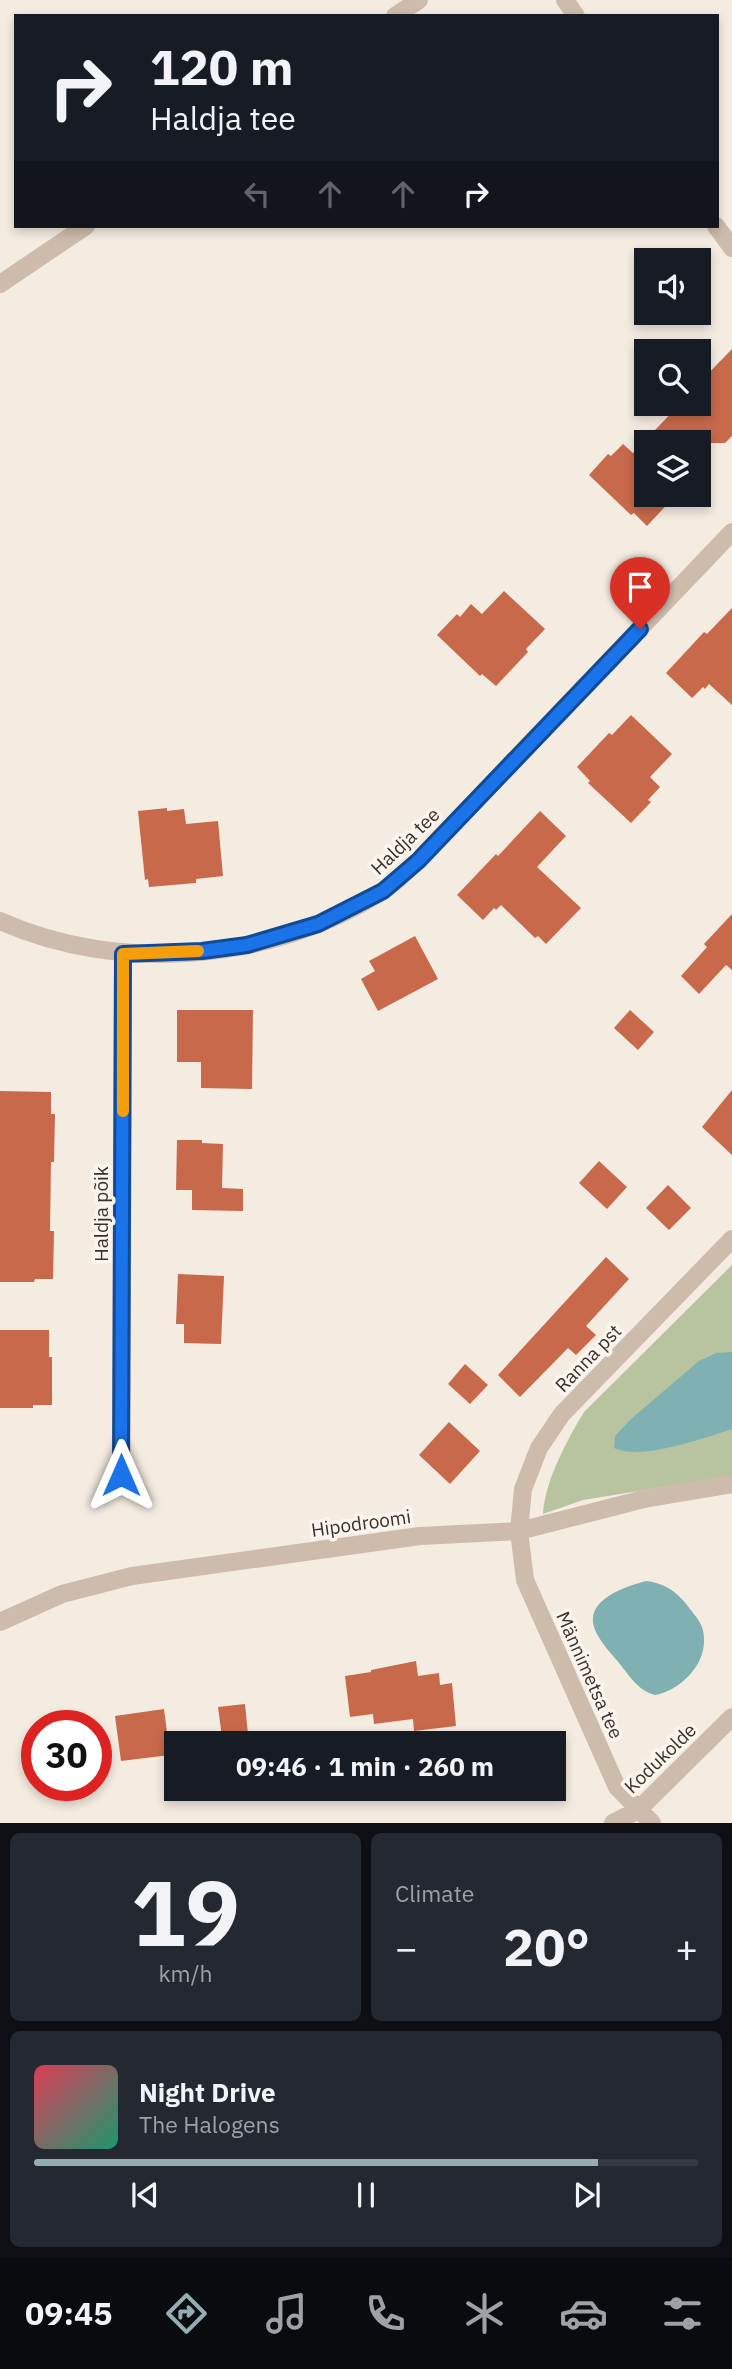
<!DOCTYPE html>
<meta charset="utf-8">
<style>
:root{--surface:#171b24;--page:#242831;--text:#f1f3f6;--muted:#9ea1a6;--line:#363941;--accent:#92aeb2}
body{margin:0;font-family:"IBM Plex Sans",sans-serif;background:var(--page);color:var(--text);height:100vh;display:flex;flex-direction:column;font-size:26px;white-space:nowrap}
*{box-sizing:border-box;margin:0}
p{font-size:23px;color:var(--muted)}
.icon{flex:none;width:38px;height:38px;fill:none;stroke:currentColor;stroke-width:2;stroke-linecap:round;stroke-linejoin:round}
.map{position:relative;height:1823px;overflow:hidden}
.side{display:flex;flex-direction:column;gap:10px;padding:10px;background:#0d0f14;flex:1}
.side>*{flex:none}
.guide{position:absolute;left:14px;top:14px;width:705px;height:214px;border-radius:0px;box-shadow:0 4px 10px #0003;background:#171b24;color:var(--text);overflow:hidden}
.controls{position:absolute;left:634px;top:248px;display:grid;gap:14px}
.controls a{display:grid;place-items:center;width:77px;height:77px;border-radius:0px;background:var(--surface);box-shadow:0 4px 10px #0003;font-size:35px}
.speed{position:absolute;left:21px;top:1710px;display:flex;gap:14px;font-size:35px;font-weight:700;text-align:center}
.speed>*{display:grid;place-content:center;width:91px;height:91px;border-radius:50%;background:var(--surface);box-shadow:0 4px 10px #0003;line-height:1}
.speed .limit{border:10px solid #d22;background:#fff;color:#111}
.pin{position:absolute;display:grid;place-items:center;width:60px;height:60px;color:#fff;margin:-72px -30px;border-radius:50% 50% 50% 0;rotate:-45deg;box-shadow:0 0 7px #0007}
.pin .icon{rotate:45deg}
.me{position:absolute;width:77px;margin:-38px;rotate:0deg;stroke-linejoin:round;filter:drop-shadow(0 0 5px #0008)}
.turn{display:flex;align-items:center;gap:24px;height:147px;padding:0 21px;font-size:32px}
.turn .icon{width:91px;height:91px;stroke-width:2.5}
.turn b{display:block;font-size:49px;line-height:60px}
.lanes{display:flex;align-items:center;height:66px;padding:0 21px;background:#0003;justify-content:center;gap:35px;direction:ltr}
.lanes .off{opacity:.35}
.big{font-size:52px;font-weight:700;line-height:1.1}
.side .widget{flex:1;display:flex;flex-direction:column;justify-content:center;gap:10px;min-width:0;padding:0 24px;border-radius:10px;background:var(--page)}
.side .dial{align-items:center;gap:0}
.dial b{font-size:91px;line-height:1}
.song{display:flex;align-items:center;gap:21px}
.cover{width:84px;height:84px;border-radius:10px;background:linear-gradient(135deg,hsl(350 70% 55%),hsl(160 70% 35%))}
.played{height:7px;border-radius:4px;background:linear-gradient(90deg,var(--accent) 85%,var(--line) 85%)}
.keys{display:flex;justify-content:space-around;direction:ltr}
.heat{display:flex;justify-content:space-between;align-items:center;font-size:38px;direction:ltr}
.side .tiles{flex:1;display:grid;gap:10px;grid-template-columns:1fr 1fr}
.widget:last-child{grid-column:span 2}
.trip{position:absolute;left:164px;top:1731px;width:402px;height:70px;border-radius:0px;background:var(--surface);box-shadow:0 4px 10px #0003;font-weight:700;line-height:70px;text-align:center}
.tabs{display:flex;height:112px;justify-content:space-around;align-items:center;background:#090b0e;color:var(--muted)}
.tabs .icon{width:49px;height:49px}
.tabs .current{color:var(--accent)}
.tabs b{font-size:32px;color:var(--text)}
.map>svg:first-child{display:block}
.green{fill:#b8c4a0}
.water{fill:#7fb0b2}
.building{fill:#c8694b}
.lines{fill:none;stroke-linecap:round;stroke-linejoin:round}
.minor{stroke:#cdbbac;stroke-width:18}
.route-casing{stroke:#114b97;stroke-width:18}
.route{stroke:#1a73e8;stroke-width:12}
.slow{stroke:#f59e0b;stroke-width:12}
.labels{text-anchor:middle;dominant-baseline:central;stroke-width:7;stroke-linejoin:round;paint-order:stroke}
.street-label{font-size:19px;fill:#3b302b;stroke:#fbf5ee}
</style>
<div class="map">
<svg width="732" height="1823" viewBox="0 0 732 1823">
<rect width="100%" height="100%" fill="#f4ebe1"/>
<!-- green -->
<path class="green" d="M 732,1265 L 732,1476 L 583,1500 L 543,1514 C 545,1481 567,1440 584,1412 Z"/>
<!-- water -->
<path class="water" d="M 732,1352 L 732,1429 C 704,1438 641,1461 614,1448 L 615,1436 L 631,1419 L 699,1361 L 716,1353 Z
M 646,1581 C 664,1583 676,1591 687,1605 C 692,1612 699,1619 702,1627 C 712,1659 684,1689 655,1695 C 637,1690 630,1676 619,1663 C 611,1653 601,1643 596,1632 C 581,1601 624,1587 646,1581 Z"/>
<!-- building -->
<path class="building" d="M 732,349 L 732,436 L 725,443 L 646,443 L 646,495 L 676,495 L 647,526 L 634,513 L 631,515 L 589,475 L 608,454 L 611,456 L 623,444 L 633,453 L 680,404 L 698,404 L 698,384 Z
M 504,591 L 545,629 L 526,649 L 528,652 L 496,686 L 482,674 L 480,676 L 437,635 L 457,614 L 460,617 L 471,604 L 482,614 Z
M 732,608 L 732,705 L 709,684 L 705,689 L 703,687 L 692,698 L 666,673 L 704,632 L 707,634 Z
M 631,715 L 672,754 L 650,777 L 660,787 L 648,800 L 651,802 L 631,823 L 588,783 L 590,781 L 577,767 L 609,733 L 612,735 Z
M 167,808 L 167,811 L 184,809 L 186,824 L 218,821 L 223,876 L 196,879 L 196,883 L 149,887 L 148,879 L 145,880 L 138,811 Z
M 540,811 L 566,836 L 537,867 L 581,908 L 546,944 L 538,936 L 535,938 L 501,905 L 496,910 L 494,908 L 483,920 L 457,895 L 496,854 L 498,856 Z
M 732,914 L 732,970 L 726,965 L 699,994 L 681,976 L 707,947 L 704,944 Z
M 415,936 L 438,979 L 378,1011 L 361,979 L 375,971 L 369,961 Z
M 177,1010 L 253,1010 L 252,1089 L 201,1088 L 201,1062 L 177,1062 Z
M 630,1010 L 654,1032 L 638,1050 L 614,1028 Z
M 732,1090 L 732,1155 L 702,1127 Z
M 0,1091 L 51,1092 L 51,1114 L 55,1114 L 54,1162 L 51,1162 L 50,1231 L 54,1231 L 53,1279 L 35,1279 L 34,1282 L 0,1282 Z
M 177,1140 L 202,1140 L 202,1143 L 223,1144 L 222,1188 L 243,1189 L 243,1211 L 192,1210 L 192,1190 L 176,1190 Z
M 599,1161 L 627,1187 L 607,1209 L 579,1183 Z
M 668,1185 L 691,1208 L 669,1230 L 646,1208 Z
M 606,1257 L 629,1279 L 586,1326 L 596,1335 L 576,1355 L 568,1348 L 520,1397 L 498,1375 Z
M 178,1274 L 224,1276 L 221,1344 L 184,1343 L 184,1324 L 176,1324 Z
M 0,1330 L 49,1330 L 49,1357 L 52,1357 L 52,1405 L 33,1405 L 33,1408 L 0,1408 Z
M 465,1364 L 488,1385 L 470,1404 L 448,1384 Z
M 449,1422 L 480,1451 L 450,1484 L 419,1455 Z
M 416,1661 L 418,1676 L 439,1673 L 440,1685 L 452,1683 L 456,1726 L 414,1731 L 413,1719 L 374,1724 L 373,1714 L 350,1717 L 345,1676 L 371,1672 L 371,1670 Z
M 245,1704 L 248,1734 L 222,1737 L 218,1707 Z
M 164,1709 L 170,1755 L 121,1761 L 115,1716 Z"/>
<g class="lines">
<!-- minor -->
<path class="minor" d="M 565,0 L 576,16
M 395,16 L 419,0
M 716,226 L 732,248
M 0,284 L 86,226
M 0,921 C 118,974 272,962 381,892 C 395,884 406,871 418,861 L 732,532
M 121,1475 L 123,954
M 0,1622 L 62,1594 L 132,1576 L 420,1536 L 519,1531 L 644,1499 L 732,1484
M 613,1823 L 638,1810 L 732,1717
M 652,1823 L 617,1787 L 525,1580 L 519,1531 L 523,1489 L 539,1448 L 562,1414 L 732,1239"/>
</g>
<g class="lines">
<!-- route casing -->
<g class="route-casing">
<path id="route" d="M 121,1475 L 123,954 L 202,951 L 247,945 L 318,924 L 383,891 L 418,861 L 640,629"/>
</g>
<!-- route -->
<use href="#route" class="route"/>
<!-- slow -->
<path class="slow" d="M 123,1111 L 123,954 L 198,951"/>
</g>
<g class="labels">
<!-- street labels -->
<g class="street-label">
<text transform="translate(405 841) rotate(-44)">Haldja tee</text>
<text transform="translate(101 1214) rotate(-90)">Haldja põik</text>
<text transform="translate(588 1358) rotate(-46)">Ranna pst</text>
<text transform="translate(361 1523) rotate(-8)">Hipodroomi</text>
<text transform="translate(590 1675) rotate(66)">Männimetsa tee</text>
<text transform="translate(660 1758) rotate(-44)">Kodukolde</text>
</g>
</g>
</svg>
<div class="controls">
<a><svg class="icon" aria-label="sound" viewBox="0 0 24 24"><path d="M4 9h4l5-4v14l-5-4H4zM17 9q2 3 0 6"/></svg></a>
<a><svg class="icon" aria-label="search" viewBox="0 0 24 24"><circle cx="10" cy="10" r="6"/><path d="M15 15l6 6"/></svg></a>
<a><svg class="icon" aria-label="layers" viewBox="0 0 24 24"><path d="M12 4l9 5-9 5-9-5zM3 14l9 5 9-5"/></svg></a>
</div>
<div class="speed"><div class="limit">30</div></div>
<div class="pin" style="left:640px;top:629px;background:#d93025"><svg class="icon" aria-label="arrive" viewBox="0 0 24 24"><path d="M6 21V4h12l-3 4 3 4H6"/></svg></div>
<svg class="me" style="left:121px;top:1475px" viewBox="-20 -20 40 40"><path d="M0-17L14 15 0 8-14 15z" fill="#1a73e8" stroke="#fff" stroke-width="4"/></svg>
<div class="trip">09:46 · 1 min · 260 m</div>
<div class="guide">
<div class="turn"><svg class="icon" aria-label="right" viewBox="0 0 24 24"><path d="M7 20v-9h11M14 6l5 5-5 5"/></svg><div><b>120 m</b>Haldja tee</div></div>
<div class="lanes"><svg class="icon off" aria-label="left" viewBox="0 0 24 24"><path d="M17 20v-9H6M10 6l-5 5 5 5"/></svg><svg class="icon off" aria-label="ahead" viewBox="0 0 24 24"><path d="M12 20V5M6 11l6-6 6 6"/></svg><svg class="icon off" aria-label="ahead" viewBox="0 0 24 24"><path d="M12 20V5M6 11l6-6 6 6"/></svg><svg class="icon" aria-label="right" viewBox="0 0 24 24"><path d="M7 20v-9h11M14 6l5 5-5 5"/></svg></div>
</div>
</div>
<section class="side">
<div class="tiles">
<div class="widget dial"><b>19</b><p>km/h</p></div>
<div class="widget"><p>Climate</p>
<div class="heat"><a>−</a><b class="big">20°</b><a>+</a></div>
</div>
<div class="widget">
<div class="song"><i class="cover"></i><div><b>Night Drive</b><p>The Halogens</p></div></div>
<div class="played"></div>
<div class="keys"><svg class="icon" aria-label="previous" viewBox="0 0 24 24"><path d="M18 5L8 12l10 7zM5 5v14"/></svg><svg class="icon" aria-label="pause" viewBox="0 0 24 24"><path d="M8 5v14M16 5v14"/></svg><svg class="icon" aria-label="next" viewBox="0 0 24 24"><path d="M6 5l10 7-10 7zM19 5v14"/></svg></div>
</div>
</div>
</section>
<nav class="tabs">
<b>09:45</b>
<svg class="icon current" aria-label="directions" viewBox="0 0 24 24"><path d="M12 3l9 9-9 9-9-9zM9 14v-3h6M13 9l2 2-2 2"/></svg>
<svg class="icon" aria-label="music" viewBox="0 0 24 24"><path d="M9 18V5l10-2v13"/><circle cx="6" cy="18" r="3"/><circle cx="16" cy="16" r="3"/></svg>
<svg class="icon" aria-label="phone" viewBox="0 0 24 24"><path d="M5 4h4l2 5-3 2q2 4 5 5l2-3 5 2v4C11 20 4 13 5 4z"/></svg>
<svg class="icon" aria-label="climate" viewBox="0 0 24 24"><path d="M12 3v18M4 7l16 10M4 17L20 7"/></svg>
<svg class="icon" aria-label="car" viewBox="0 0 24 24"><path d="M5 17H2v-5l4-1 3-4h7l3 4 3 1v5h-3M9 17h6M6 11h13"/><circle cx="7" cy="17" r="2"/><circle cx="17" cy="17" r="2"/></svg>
<svg class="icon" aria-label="filters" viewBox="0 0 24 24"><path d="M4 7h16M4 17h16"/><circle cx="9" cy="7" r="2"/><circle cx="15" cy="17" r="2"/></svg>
</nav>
